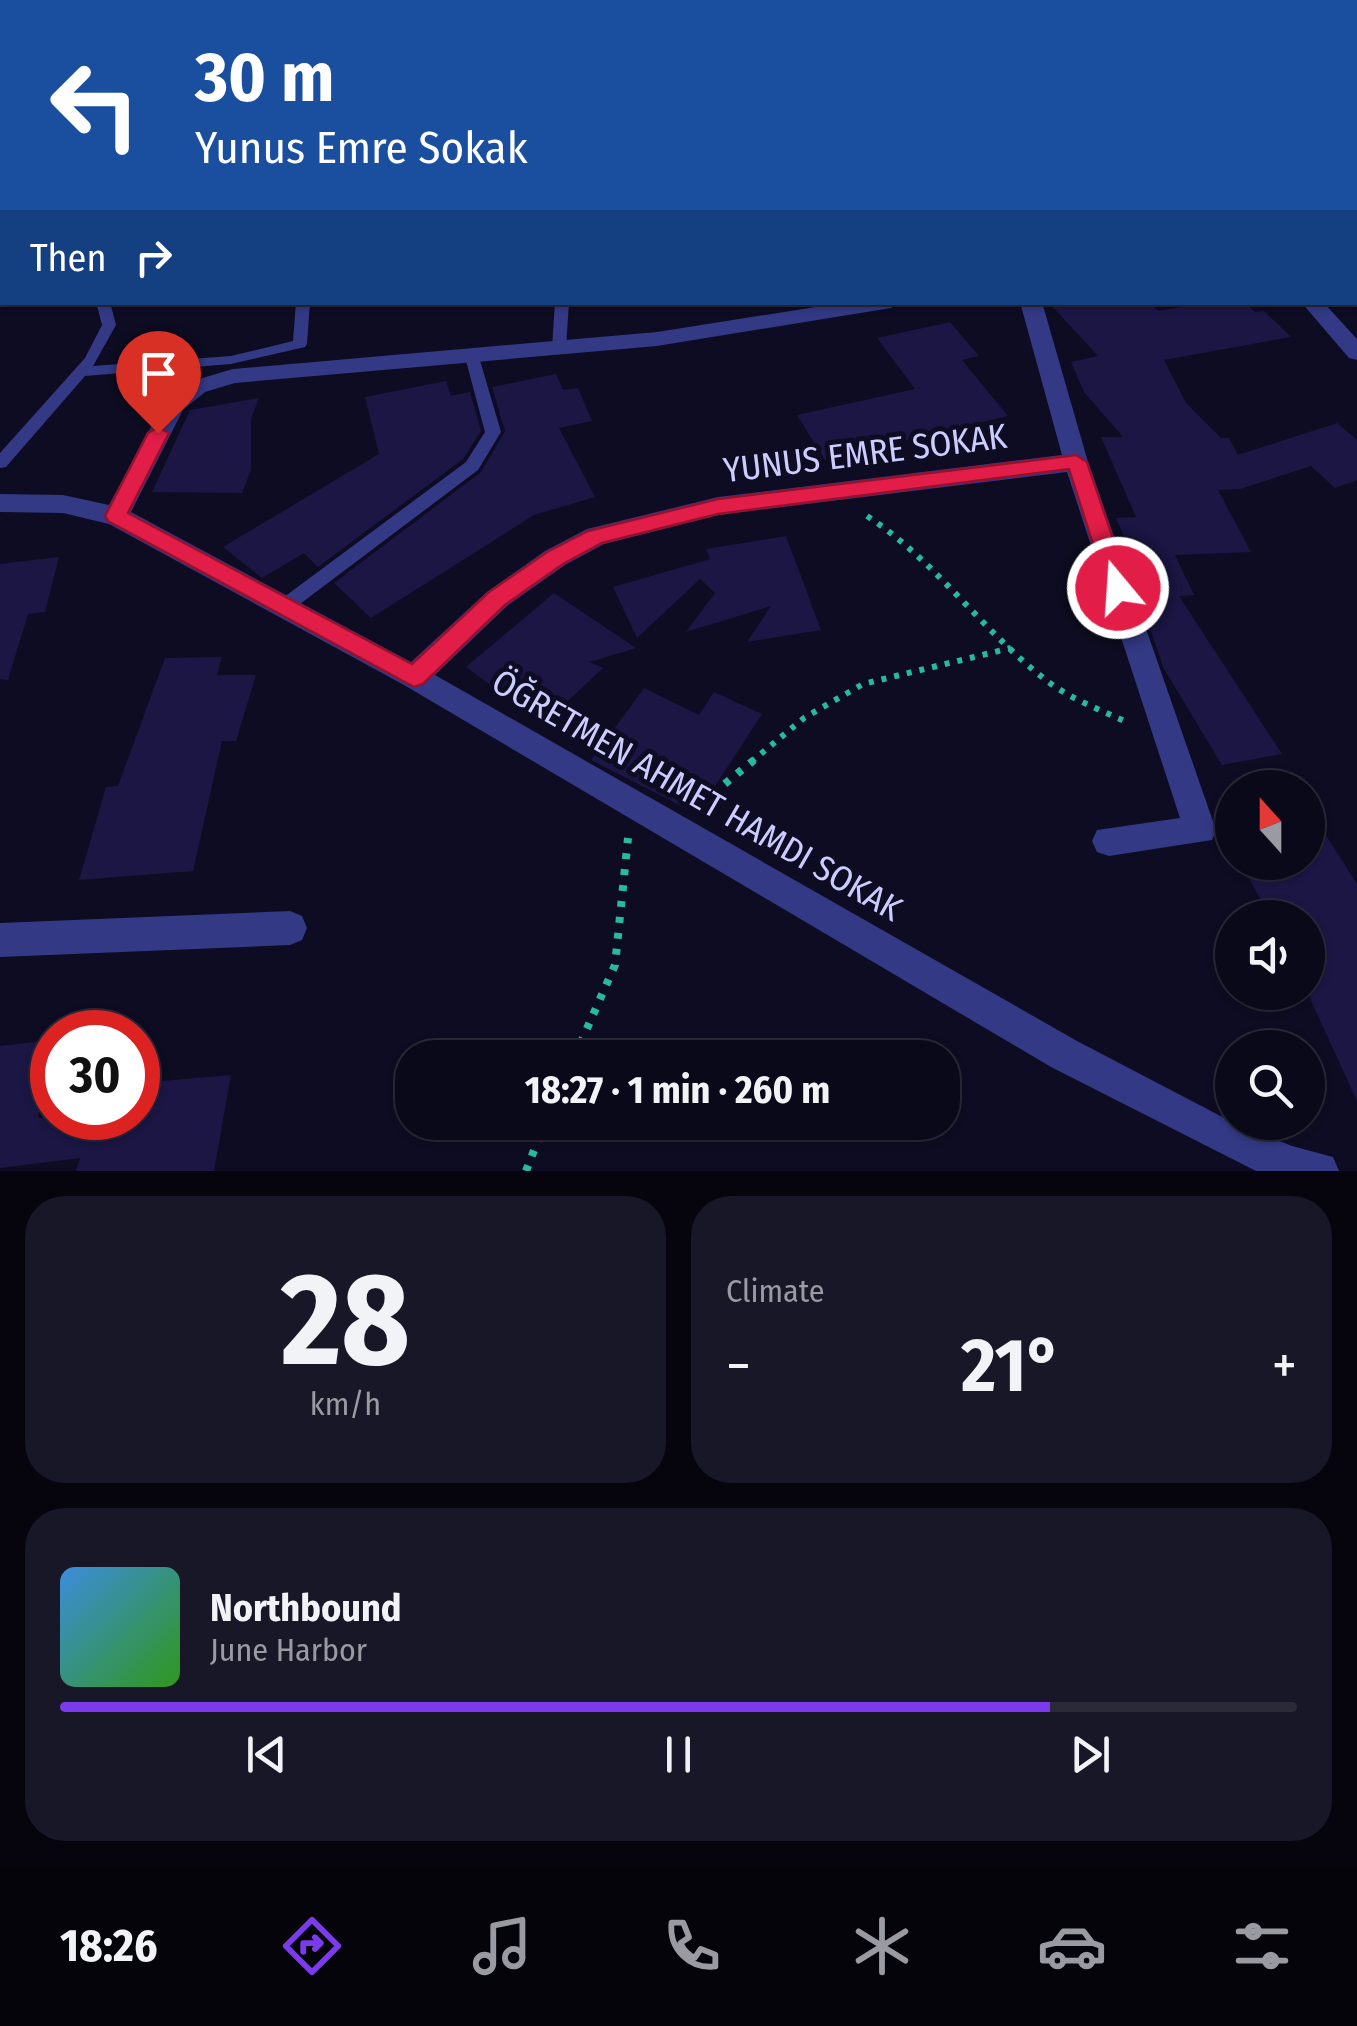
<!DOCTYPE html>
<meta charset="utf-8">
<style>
:root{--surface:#0a091a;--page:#181727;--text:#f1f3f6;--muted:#999aa2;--line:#2a2a39;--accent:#7c3aed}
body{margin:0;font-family:"Fira Sans Condensed",sans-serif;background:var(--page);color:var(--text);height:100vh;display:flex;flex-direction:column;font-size:38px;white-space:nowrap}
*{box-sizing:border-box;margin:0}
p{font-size:32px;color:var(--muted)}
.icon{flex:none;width:55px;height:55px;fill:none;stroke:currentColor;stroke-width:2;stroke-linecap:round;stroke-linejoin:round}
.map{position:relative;height:1171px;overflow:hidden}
.drawer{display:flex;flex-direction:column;gap:25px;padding:25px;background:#06050e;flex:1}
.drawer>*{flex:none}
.hud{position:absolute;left:0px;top:0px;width:1358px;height:305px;box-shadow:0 2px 8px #0004,0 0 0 2px var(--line);background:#1a4fa0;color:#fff;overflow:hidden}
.needle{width:65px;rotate:339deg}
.buttons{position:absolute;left:1215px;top:770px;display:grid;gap:20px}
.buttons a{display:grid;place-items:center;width:110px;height:110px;border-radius:50%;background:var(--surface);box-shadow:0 2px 8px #0004,0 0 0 2px var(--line);font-size:50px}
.speed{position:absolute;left:30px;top:1010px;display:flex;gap:20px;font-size:50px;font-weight:700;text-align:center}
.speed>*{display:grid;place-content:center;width:130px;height:130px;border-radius:50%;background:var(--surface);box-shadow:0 2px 8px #0004,0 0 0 2px var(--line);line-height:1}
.speed .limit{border:15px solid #d22;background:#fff;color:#111}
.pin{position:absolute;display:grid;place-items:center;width:85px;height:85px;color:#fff;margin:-102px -42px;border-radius:50% 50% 50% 0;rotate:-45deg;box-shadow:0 0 10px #0007}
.pin .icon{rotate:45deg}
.me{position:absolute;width:110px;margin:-55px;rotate:342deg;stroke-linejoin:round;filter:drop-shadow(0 0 8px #0008)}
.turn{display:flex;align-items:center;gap:35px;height:210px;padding:0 30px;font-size:45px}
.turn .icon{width:130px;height:130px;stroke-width:2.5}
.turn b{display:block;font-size:70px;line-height:85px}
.then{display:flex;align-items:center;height:95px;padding:0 30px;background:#0003;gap:20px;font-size:38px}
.big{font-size:75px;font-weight:700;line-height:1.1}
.drawer .widget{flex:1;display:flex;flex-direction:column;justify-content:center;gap:15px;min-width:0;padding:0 35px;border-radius:40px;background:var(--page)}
.drawer .dial{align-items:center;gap:0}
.dial b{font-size:130px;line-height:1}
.song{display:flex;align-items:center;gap:30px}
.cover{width:120px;height:120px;border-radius:15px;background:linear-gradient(135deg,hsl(210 70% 55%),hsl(110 70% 35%))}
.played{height:10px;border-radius:5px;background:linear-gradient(90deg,var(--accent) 80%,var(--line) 80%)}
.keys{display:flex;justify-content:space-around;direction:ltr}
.heat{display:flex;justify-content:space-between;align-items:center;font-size:55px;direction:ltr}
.drawer .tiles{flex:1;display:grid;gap:25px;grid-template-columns:1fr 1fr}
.widget:last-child{grid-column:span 2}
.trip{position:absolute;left:395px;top:1040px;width:565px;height:100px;border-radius:40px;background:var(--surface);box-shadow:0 2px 8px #0004,0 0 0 2px var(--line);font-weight:700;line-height:100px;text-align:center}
.tab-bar{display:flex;height:160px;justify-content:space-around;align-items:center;background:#04040a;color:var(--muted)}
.tab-bar .icon{width:70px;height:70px}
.tab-bar .on{color:var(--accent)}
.tab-bar b{font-size:45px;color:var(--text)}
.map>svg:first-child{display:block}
.water{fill:#092948}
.building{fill:#1b1644}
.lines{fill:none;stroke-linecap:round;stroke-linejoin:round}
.path-far2{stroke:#26baa0;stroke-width:4;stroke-dasharray:2.5 5;stroke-linecap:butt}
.path-far1{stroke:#26baa0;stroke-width:6;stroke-dasharray:5 8;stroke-linecap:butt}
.path{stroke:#26baa0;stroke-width:8;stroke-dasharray:6 10;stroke-linecap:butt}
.service{fill:#333984;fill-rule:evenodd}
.minor{fill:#333984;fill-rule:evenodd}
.route{fill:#e11d48;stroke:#92132f;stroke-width:2.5}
.labels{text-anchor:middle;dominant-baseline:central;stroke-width:10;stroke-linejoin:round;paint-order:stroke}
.street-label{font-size:35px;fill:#ccf;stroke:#0d0c22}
</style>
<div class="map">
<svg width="1357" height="1171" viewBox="0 0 1357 1171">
<rect width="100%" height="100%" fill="#0d0c22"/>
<!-- water -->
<path class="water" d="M 420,0 L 1155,0 L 1157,2 L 419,2 Z"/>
<!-- building -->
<path class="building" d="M 1048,302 L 1149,302 L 1158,311 L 1210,302 L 1245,302 L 1255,312 L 1264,311 L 1291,337 L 1164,360 L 1186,403 L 1221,438 L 1229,438 L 1238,455 L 1337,423 L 1357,440 L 1357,480 L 1335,488 L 1311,466 L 1240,489 L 1218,490 L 1251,552 L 1175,555 L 1194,595 L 1179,596 L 1282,754 L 1222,765 L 1164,669 L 1147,620 L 1160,618 L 1116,518 L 1136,517 L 1101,437 L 1123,437 L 1084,392 L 1071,362 L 1098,356 Z
M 950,322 L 979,356 L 962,360 L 1008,416 L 825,460 L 797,415 L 915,389 L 877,338 Z
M 556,374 L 563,390 L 578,388 L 592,421 L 559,428 L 595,497 L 534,515 L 371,618 L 334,583 L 481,472 L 505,431 L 492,387 Z
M 446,381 L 451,396 L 470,392 L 481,431 L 463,459 L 318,567 L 304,553 L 262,578 L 223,547 L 379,454 L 365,397 Z
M 259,398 L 251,419 L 251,470 L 242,493 L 152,492 L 190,410 Z
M 786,536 L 821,630 L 747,642 L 771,606 L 686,632 L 715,593 L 700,579 L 637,638 L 613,587 L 710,559 L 706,549 Z
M 59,557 L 45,612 L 28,614 L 8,680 L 0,679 L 0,564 Z
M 554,593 L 636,648 L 590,662 L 603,668 L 543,724 L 466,667 Z
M 222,657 L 217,675 L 256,675 L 236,741 L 222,741 L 193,871 L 79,880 L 106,787 L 118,786 L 165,658 Z
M 644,688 L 699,715 L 714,692 L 762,714 L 697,814 L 591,760 Z
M 1308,807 L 1357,884 L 1357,1101 L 1308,994 L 1308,918 L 1271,918 L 1240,862 L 1308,862 Z
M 52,1040 L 52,1059 L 38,1118 L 138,1118 L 138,1083 L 231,1075 L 214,1171 L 76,1171 L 80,1158 L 0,1168 L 0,1046 Z"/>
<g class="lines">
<!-- path-far2 -->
<path class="path-far2" d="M 348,0 L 355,2"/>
<!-- path-far1 -->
<path class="path-far1" d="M 867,516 C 936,561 981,630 1046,680 C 1070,699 1101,710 1129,723
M 751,762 L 804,718 L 863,684 L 1011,648"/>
<!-- path -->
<path class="path" d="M 700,804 L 754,760
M 574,1058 L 615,965 L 628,838
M 526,1171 L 545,1122"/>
<!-- service -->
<path class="service" d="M 2,21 L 2,29 L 0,30 L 0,22 Z
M 1355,179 L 1357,180 L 1357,190 L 1355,189 Z
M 0,253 L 2,253 L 2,261 L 0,261 Z
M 96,302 L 110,302 L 116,325 L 93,366 L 231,356 L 293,341 L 296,302 L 310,302 L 307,344 L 305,347 L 231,364 L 85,376 L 6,467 L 0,468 L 0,453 L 85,358 L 102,325 Z
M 555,302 L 569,302 L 566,348 L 559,352 L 552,348 Z
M 472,353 L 479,357 L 501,432 L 478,470 L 292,610 L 280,610 L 277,605 L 280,600 L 466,462 L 485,432 L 465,357 Z"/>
<!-- minor -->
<path class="minor" d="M 847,302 L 901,302 L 891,308 L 657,346 L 235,383 L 205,392 L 183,410 L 131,512 L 411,662 L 487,592 L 545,551 L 587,529 L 718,497 L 1062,455 L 1020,302 L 1042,302 L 1088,462 L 1216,830 L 1212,840 L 1109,856 L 1097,852 L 1092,841 L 1097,830 L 1180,818 L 1067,472 L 718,515 L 604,544 L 565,565 L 507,606 L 435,675 L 1077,1041 L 1232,1122 L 1292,1146 L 1333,1157 L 1339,1171 L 1256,1171 L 1051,1067 L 404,685 L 109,524 L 63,513 L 0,512 L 0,494 L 63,495 L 109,505 L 165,401 L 189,382 L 233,369 L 657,332 Z
M 1301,302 L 1323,302 L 1357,339 L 1357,360 L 1349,358 Z
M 290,911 L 302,916 L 307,928 L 302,940 L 290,945 L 0,957 L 0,923 Z"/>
</g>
<!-- route -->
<path class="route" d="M 158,427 L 169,433 L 128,513 L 412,664 L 489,592 L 547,552 L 588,531 L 718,499 L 1076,455 L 1087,462 L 1130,588 L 1118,597 L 1107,588 L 1069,469 L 718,514 L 602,543 L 563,564 L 505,605 L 423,684 L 414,687 L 108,521 L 105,516 L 148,433 Z"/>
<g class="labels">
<!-- street labels -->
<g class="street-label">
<text transform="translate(865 453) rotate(-7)">YUNUS EMRE SOKAK</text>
<text transform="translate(697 795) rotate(30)">ÖĞRETMEN AHMET HAMDI SOKAK</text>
</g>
</g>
</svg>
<div class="buttons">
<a><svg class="needle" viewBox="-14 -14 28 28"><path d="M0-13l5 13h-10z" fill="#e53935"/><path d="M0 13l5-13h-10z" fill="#999aa2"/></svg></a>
<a><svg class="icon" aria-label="sound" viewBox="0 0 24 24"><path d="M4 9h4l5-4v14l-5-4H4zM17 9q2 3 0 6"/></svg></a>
<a><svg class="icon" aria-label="search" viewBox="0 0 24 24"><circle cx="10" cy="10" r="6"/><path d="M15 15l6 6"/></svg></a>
</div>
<div class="speed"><div class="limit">30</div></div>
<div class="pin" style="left:158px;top:433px;background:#d93025"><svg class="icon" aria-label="arrive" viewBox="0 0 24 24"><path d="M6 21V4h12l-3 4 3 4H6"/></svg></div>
<svg class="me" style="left:1118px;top:588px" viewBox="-20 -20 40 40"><circle r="17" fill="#e11d48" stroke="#fff" stroke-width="3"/><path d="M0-11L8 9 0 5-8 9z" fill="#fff"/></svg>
<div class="trip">18:27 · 1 min · 260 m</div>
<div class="hud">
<div class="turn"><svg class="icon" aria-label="left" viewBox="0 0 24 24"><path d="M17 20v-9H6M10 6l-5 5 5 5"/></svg><div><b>30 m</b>Yunus Emre Sokak</div></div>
<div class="then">Then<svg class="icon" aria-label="right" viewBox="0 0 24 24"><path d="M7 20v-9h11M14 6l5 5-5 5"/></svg></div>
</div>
</div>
<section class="drawer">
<div class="tiles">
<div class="widget dial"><b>28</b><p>km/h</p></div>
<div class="widget"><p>Climate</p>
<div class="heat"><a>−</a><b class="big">21°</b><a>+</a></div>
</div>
<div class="widget">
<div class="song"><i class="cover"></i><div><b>Northbound</b><p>June Harbor</p></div></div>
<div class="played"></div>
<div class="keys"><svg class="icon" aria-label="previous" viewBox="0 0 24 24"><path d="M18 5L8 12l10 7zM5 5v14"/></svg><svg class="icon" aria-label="pause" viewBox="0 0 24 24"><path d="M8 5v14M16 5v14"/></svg><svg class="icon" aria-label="next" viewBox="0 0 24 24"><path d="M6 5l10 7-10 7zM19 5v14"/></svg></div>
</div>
</div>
</section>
<nav class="tab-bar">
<b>18:26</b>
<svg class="icon on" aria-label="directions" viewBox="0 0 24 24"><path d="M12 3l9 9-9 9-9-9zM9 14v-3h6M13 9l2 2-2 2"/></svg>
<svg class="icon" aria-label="music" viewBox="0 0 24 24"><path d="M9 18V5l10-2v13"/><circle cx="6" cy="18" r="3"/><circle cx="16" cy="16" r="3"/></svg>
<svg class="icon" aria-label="phone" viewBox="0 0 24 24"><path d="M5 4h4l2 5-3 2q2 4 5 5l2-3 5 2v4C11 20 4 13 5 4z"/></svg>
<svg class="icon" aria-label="climate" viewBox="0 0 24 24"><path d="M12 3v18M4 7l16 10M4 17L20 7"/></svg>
<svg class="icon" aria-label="car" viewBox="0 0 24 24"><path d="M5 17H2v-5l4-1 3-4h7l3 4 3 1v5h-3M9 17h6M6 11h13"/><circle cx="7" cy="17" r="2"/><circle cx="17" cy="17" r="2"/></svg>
<svg class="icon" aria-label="filters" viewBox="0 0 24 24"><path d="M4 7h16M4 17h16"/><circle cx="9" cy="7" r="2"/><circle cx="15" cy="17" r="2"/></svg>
</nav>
